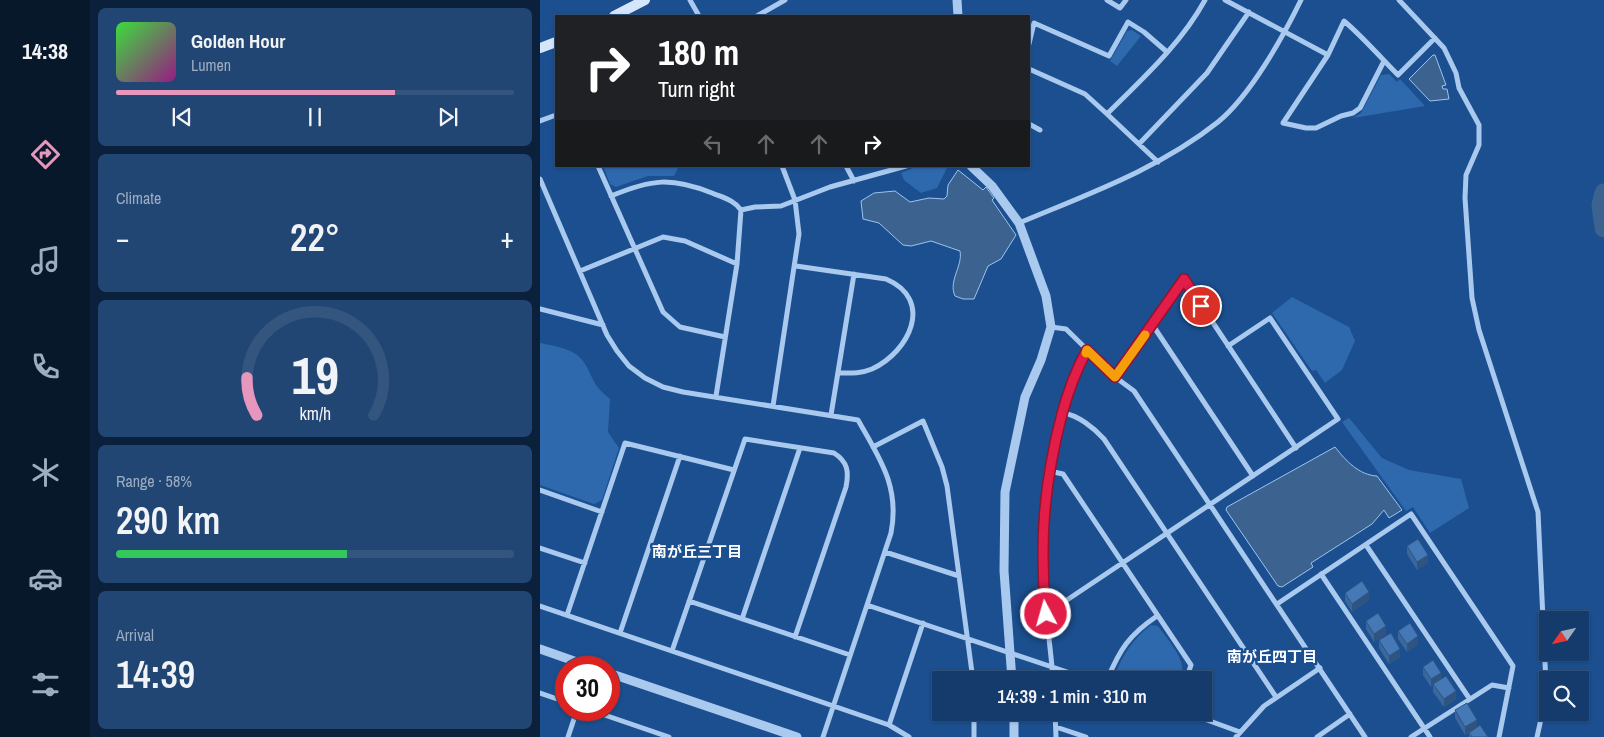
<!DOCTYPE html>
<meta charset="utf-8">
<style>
:root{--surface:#143b6b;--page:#214673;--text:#f1f3f6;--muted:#9dadc1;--line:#33557e;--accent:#e797bd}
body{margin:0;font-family:"Archivo Narrow","Noto Sans JP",sans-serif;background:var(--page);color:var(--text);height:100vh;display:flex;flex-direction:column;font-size:19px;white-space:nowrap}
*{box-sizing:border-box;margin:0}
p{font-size:16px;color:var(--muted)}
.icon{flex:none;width:28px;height:28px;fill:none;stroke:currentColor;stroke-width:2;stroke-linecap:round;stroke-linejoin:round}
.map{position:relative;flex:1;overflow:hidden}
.drawer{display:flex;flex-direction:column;gap:8px;padding:8px;background:#0b203b;width:450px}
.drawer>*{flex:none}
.top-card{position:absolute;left:15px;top:15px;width:475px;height:152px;border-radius:0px;box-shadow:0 1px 4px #0004,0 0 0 1px var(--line);background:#202124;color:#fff;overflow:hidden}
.needle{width:32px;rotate:236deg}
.buttons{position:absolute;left:999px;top:611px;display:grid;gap:10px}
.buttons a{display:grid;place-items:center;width:50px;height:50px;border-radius:0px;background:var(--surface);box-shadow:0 1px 4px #0004,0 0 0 1px var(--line);font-size:25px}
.speed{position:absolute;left:15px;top:656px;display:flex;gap:10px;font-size:25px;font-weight:700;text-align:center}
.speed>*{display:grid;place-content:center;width:65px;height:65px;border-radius:50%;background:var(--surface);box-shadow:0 1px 4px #0004,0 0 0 1px var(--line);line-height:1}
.speed .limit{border:8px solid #d22;background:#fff;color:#111}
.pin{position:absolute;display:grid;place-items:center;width:42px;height:42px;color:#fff;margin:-21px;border:2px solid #fff;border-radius:50%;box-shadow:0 1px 5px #0007}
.me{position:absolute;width:55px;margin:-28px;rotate:354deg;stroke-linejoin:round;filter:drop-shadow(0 0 4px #0008)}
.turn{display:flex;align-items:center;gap:18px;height:105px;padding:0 20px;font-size:22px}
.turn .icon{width:65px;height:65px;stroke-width:2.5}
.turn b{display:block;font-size:35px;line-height:42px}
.lanes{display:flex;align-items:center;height:48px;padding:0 20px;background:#0003;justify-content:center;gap:25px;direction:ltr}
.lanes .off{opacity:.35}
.big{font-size:38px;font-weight:600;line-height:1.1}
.drawer .widget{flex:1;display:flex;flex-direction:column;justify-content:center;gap:8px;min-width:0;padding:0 18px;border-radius:8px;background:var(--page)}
.drawer .dial{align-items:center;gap:0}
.dial svg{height:130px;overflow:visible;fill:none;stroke:var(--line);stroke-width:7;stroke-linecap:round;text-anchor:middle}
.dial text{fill:var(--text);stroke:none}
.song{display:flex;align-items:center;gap:15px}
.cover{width:60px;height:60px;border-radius:8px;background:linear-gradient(135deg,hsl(120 70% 55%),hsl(310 70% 35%))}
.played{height:5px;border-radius:2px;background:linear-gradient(90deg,var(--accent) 70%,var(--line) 70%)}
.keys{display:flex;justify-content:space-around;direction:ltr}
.heat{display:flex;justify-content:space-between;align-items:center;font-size:28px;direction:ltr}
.charge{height:8px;border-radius:4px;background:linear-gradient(90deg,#34c759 58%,var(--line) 0)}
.trip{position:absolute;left:392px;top:671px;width:280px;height:50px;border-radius:0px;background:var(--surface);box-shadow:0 1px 4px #0004,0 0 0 1px var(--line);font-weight:600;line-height:50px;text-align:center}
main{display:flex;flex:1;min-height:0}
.tabs{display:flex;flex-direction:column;width:90px;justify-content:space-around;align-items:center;background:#08182b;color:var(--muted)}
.tabs .icon{width:35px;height:35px}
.tabs .active{color:var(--accent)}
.tabs b{font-size:22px;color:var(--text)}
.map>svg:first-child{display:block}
.green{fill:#2e69ad}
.water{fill:#3c6290;stroke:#9cc4f0}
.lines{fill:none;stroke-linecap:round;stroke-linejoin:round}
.river{stroke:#3c6290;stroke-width:19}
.minor{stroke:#a9c9ee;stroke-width:5}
.tertiary{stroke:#a9c9ee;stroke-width:9}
.secondary{stroke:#d6e6fa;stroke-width:10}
.wall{fill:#3a679d}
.shaded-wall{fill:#305480}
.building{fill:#4478b7;stroke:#305480}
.route-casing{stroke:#92132f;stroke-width:12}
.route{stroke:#e11d48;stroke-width:9}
.slow{stroke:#f59e0b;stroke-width:9}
.labels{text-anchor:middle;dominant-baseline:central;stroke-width:5;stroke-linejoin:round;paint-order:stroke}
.neighbourhood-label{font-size:15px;font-weight:bold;fill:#fff;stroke:#1b4f8f}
</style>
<main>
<nav class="tabs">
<b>14:38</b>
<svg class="icon active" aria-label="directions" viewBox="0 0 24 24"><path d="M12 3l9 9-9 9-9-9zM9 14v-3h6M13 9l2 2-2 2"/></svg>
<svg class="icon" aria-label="music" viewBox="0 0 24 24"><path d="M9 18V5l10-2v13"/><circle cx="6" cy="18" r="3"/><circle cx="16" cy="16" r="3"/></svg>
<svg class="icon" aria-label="phone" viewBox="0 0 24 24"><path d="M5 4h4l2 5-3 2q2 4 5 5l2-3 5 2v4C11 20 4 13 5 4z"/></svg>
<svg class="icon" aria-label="climate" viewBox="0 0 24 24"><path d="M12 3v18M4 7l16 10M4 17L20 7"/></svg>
<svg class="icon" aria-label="car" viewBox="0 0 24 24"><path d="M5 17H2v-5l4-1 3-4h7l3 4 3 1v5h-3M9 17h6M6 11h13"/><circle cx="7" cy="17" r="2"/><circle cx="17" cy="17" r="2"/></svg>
<svg class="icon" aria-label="filters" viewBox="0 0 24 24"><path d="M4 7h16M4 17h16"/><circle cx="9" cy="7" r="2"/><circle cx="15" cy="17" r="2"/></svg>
</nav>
<section class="drawer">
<div class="widget">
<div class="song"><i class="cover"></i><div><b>Golden Hour</b><p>Lumen</p></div></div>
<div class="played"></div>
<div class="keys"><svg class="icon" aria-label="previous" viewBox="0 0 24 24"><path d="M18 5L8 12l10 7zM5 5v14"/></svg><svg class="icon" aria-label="pause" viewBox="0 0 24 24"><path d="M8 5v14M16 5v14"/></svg><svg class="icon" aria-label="next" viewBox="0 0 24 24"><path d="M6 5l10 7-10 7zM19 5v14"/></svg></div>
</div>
<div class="widget"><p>Climate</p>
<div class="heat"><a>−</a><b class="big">22°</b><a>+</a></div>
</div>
<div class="widget dial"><svg viewBox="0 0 100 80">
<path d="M14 69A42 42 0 1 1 86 69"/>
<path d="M14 69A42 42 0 0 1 8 46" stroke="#e797bd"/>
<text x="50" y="56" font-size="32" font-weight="700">19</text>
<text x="50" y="72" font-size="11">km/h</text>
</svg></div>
<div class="widget"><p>Range · 58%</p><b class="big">290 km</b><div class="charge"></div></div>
<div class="widget"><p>Arrival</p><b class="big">14:39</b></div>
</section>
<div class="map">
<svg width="1064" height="737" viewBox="0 0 1064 737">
<rect width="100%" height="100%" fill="#1b4f8f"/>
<!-- green -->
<path class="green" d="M 592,30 L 601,36 L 577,66 L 570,61 L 587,31 Z
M 849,74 L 857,82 L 860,79 L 885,106 L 813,118 L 821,113 L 841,75 Z
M 63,166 L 139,166 L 134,176 L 108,176 L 76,187 L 70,184 Z
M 378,166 L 408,166 L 397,188 L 381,193 L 364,180 L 361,173 Z
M 752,297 L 809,327 L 815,341 L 802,370 L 785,383 L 776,370 L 772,371 L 732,313 Z
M 0,343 C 15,346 37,349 45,364 C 56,383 52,384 70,399 L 68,432 L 79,448 L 62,500 L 54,504 L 0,485 Z
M 809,418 L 842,458 L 869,470 L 921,479 L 929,508 L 890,533 L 873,507 L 866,511 L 802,422 Z
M 611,625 L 618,626 C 629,642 648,660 641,680 L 577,680 L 575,675 C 583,654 593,639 611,625 Z"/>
<!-- water -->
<path class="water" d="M 893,55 L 895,55 L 906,85 L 902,86 L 903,89 L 907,89 L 909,99 L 890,101 L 869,79 Z
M 418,170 L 443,190 L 446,187 L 454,198 L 452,200 L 476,235 L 461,259 L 448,266 L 434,299 L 423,299 L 415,296 C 408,281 423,266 420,251 L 391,241 L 371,246 L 363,245 L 339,223 L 323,219 L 321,201 L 334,193 L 355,191 L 370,202 L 389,198 L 404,199 L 407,196 L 408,185 Z
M 795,447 C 806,461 819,475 837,476 L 862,510 L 849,518 L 844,510 L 832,524 L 771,563 L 773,567 L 742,587 L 738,586 L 686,510 L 687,507 Z"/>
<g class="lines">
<!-- river -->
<path class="river" d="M 1064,193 L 1061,205 L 1064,228"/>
<!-- minor -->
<path class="minor" d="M 150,0 L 159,16
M 567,0 L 580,8 L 586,0
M 685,0 L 788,55
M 859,0 L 904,48 L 916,73 L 919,88 L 939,125 L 939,145 L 926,175 L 925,198 L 932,298 L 939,330 L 998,512 L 1006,684 L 1005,701 L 997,737
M 217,16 L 245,0
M 489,44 L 494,23 L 569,56 L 588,22 L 604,32 L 627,52
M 844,61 L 820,108 L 813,113 L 801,116 L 776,128 L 766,128 L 743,123 L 788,55 L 804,21 C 823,37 840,57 858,75 L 895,38
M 489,69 L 545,94 L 567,114
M 0,121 L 16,115
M 489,124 L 500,130
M 599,144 L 667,73 L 709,12
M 618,162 L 567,114 C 602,79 641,44 665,0
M 58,166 L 123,312 L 140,327 L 185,337
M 306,166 L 314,181
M 0,179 L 67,335 L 77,351 L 89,366 L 105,378 L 123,387 L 143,392 L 318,420 C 340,459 360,487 351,533 L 283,737
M 71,196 C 112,179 131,177 172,193 C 184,198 194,200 201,210 L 197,264 L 176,396
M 201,210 L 215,207 L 241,206 L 290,187 L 366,166
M 479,223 C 548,194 619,169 678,122 C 710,96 743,37 761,0
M 256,266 L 346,279 C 395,300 369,352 332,369 C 320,374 309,373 298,373
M 40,271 L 123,237 L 145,241 L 197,264
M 0,309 L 63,325
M 612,324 L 713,476
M 511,327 L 526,329 L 575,377
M 233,406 L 259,234 L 255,200 L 242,166
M 523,413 L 525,400 L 547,350
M 291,415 L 314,274
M 333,447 L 383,421 L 402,467 L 407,486 L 433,680
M 756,448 L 644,279 L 575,377 L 594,391 L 825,737
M 509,471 L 523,474 L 651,665 L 646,680
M 0,490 L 62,512
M 826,545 L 929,698
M 0,548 L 45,563
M 345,552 L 419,576
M 781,574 L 890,737
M 149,601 L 310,655
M 737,604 L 871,514 L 973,666 L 959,737
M 327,605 L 551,680
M 0,606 L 349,725 L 369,737
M 506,614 L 798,419 L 730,318 L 688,346
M 27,615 L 85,443 L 194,470
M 202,619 L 260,448
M 80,633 L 140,456
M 132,651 L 205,439 L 294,453 C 308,462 309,472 306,487 L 255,637
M 513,680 C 511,647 505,614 503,580 C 499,524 506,467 523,413 C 538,415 554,428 564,439 L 736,697
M 567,680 C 580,649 589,635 617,616
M 0,693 L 26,702
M 50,710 L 129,737
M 434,712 L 434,737
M 515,712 L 516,737
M 645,712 L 700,732
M 349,725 L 383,623
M 516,727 L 546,737
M 28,737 L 37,710
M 696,737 L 724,706 L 780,668
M 777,737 L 810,714
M 871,737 L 952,685 L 969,688"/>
<!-- tertiary -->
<path class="tertiary" d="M 417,0 L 418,16
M 431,166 L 452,186 L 479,223 L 506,296 L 511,327 L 501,360 L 485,397 L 465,492 L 464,571 L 472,680
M 0,649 L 54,668
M 69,673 L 257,737
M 474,712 L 474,737"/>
<!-- secondary -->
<path class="secondary" d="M 74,16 L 105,0
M 0,48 L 16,42"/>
</g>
<!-- wall -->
<path class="wall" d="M 867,546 L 888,563 L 877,570 L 867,554 Z
M 805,593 L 829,600 L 812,612 L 805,601 Z
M 826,621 L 846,634 L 834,642 L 826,629 Z
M 858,631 L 878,644 L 867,652 L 858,639 Z
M 839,640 L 860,657 L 849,664 L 839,648 Z
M 883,667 L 901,679 L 916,699 L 904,707 L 893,692 L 893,685 L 891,687 L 883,675 Z
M 915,710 L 937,727 L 948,737 L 929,737 L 929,733 L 925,735 L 915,718 Z"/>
<!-- shaded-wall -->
<path class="shaded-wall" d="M 888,555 L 888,563 L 877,570 L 877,562 Z
M 829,592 L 829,600 L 812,612 L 812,604 Z
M 846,626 L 846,634 L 834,642 L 834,634 Z
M 878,636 L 878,644 L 867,652 L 867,644 Z
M 860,649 L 860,657 L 849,664 L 849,656 Z
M 901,673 L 901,681 L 891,687 L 891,679 Z
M 916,691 L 916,699 L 904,707 L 904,699 Z
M 937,720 L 937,728 L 925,735 L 925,727 Z"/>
<!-- building -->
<path class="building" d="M 878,539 L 888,555 L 877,562 L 867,546 Z
M 822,581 L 829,592 L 812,604 L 805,593 Z
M 838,613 L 846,626 L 834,634 L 826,621 Z
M 870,623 L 878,636 L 867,644 L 858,631 Z
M 851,633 L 860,649 L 849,656 L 839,640 Z
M 893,660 L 901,673 L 891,679 L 883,667 Z
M 906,676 L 916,691 L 904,699 L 893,684 Z
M 927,703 L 937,720 L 925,727 L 915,710 Z
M 940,725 L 948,737 L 932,737 L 929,733 Z"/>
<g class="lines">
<!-- route casing -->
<g class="route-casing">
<path id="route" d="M 506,614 C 499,544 504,482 522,414 C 528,392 536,370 547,350 L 575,377 L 644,279 L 661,306"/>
</g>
<!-- route -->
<use href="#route" class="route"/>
<!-- slow -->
<path class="slow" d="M 546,353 L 547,350 L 575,377 L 605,335"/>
</g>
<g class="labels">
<!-- neighbourhood labels -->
<g class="neighbourhood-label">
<text x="157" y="551">南が丘三丁目</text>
<text x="732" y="656">南が丘四丁目</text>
</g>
</g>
</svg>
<div class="buttons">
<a><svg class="needle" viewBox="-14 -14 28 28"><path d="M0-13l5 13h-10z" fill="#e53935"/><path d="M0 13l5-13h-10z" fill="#9dadc1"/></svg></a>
<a><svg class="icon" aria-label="search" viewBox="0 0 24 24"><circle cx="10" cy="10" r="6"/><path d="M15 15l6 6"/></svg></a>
</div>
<div class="speed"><div class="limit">30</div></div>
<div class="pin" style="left:661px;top:306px;background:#d93025"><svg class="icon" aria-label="arrive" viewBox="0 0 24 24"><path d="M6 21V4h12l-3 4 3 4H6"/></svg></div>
<svg class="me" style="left:506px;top:614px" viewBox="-20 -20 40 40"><circle r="17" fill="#e11d48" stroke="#fff" stroke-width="3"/><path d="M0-11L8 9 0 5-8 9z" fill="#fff"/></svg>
<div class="trip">14:39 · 1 min · 310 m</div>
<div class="top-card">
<div class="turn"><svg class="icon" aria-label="right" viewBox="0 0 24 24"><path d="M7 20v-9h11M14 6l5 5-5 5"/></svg><div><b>180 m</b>Turn right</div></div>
<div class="lanes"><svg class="icon off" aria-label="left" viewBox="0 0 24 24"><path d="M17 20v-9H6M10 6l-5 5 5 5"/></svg><svg class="icon off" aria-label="ahead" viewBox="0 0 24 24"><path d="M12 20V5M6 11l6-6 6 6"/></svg><svg class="icon off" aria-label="ahead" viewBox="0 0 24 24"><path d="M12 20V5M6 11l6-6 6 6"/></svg><svg class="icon" aria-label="right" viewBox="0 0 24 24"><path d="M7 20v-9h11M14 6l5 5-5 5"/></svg></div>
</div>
</div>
</main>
